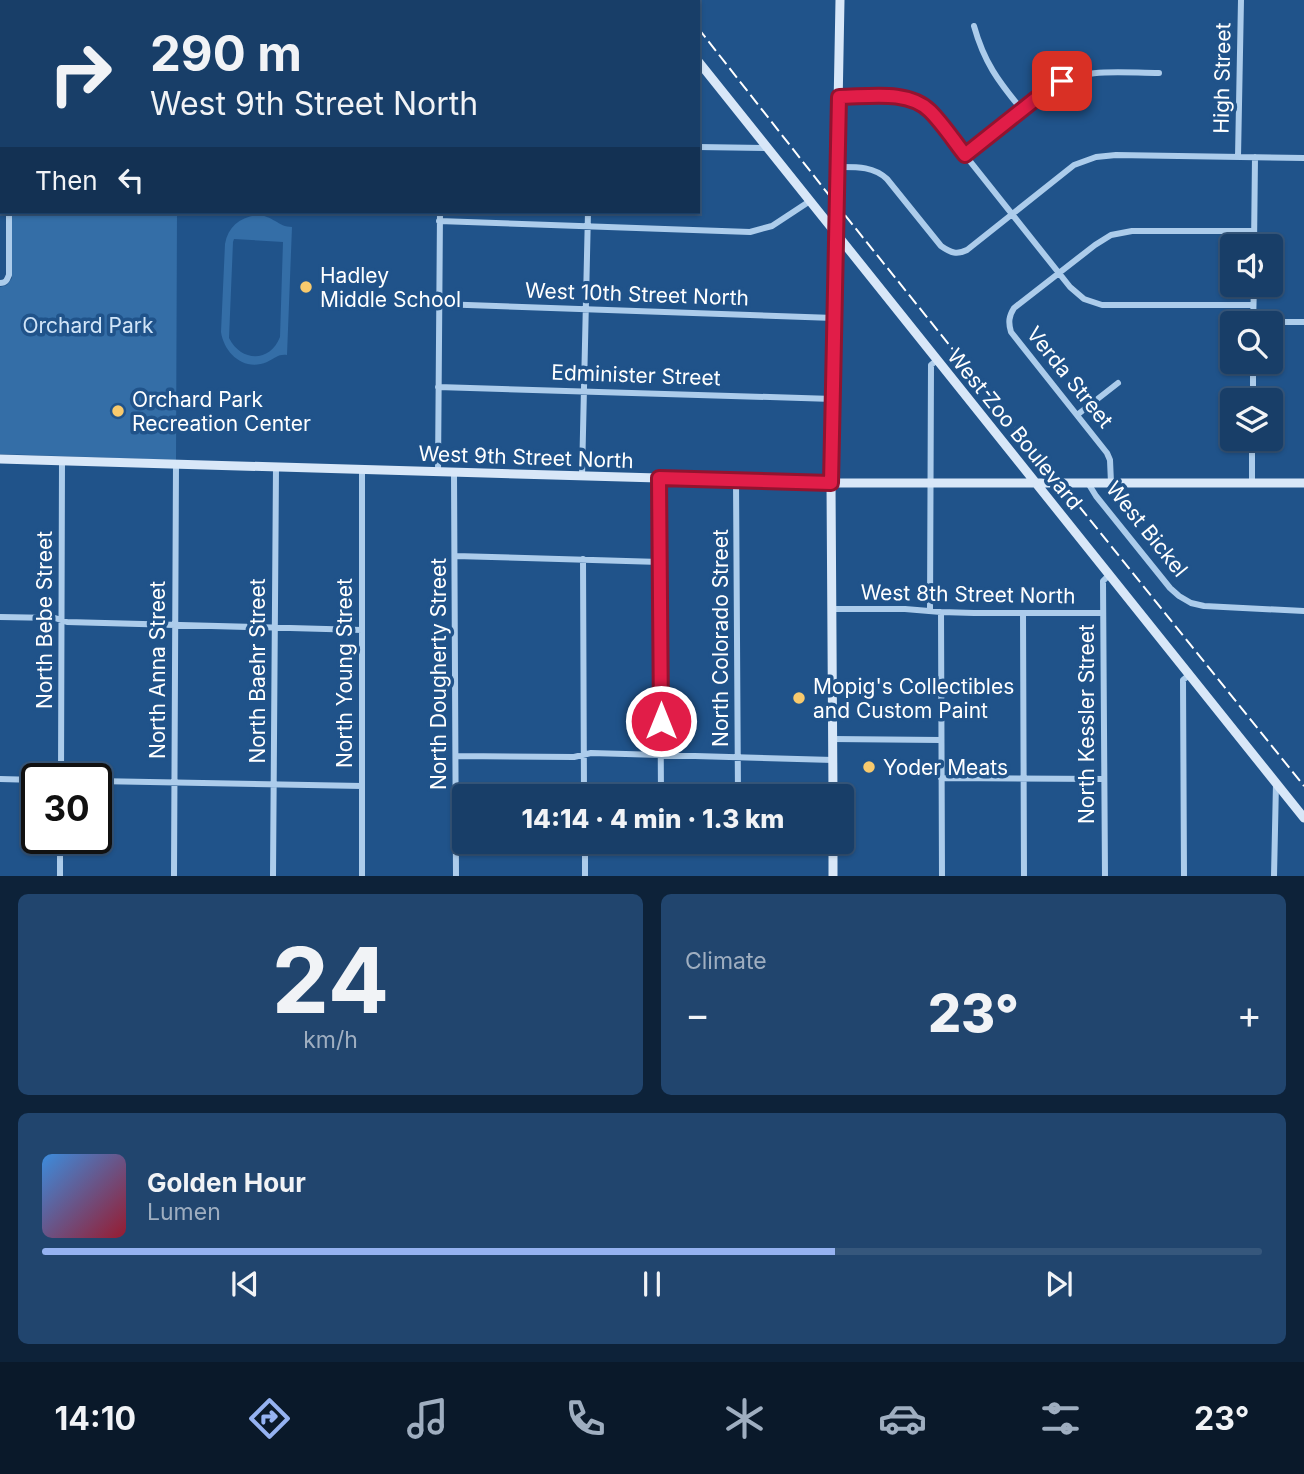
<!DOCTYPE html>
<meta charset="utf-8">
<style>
:root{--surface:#183e68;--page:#21456e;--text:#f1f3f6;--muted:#9faec0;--line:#36577c;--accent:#95b2f1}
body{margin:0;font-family:Inter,sans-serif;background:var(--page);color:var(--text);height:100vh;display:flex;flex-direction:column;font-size:26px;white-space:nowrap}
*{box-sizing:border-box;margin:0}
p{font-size:23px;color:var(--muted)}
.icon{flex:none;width:38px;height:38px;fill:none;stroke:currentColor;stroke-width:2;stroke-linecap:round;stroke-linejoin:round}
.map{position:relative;height:876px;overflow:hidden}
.panel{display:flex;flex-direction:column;gap:18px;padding:18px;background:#0d2239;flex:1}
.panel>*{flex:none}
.top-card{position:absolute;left:0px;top:0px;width:700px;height:214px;box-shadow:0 2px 5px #0004,0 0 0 2px var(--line);background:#183e68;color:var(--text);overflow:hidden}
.buttons{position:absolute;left:1220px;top:234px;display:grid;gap:14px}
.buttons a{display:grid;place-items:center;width:63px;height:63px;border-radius:7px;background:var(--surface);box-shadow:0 2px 5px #0004,0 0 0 2px var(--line);font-size:35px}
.speed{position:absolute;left:21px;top:763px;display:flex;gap:14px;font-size:35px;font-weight:700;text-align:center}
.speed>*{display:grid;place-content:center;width:91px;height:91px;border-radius:50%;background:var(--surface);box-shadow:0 2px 5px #0004,0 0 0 2px var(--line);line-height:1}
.speed .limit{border:4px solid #111;border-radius:10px;background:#fff;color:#111}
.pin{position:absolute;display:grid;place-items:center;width:60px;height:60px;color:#fff;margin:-30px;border-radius:14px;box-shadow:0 4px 10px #0006}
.me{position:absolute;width:77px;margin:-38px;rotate:0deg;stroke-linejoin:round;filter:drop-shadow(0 0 5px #0008)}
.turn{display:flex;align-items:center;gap:24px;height:147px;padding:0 35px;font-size:32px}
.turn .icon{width:91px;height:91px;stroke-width:2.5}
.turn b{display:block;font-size:49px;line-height:60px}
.then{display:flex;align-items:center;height:66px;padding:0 35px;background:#0003;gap:14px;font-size:26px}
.big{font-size:52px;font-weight:800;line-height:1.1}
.panel .tile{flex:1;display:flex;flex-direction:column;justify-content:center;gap:10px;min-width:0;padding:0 24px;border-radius:10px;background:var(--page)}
.panel .dial{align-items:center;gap:0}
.dial b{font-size:91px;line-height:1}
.song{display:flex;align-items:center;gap:21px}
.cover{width:84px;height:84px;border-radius:10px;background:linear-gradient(135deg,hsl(210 70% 55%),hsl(350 70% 35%))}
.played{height:7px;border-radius:4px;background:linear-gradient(90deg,var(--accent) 65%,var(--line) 65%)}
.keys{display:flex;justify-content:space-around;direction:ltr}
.heat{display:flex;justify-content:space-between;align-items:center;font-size:38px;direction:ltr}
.panel .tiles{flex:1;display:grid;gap:18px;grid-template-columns:1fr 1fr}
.tile:last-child{grid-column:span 2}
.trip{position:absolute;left:452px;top:784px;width:402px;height:70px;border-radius:7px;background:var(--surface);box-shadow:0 2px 5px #0004,0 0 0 2px var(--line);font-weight:800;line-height:70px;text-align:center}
.dock{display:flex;height:112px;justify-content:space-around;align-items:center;background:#0a192a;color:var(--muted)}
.dock .icon{width:49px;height:49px}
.dock .on{color:var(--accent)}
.dock b{font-size:32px;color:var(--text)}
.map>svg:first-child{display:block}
.green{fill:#346ea7;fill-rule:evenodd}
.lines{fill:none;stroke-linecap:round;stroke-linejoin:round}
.street{stroke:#accceb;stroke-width:6}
.secondary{stroke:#d8e7f8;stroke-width:9}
.rail{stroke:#fff;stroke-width:2;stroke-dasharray:12 5;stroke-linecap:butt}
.route-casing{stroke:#92132f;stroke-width:18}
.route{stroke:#e11d48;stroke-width:12}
.poi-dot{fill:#f8ca6d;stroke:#20538a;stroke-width:2.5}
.labels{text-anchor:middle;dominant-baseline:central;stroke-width:7;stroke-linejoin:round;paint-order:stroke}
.street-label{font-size:21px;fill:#fff;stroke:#20538a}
.poi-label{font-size:21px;fill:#fff;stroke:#20538a;text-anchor:start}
.park-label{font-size:21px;fill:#d1e5f8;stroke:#20538a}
</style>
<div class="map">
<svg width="1304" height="876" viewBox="0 0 1304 876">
<rect width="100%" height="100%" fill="#20538a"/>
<!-- green -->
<path class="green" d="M 12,212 L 177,212 L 176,460 L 0,454 L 0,287 L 7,285 L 12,278 Z
M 256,215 C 273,215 278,227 292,227 L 287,355 C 278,354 276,358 267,362 C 244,372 224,353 221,332 L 225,244 C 228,227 239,218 256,215 ZM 234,239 L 283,242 L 280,337 C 270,363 241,362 229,338 L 233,242 Z"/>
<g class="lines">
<!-- street -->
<path class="street" d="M 11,2 L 11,0
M 138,2 L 138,0
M 220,2 L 220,0
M 427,2 L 427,0
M 974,26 C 984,62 998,81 1022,110
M 839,97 C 871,97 903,91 930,111 L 1070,287 L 1084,299 L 1102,305 L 1253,305
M 0,118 L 2,118
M 698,147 L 768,148
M 965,155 L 1052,86 C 1085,67 1123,73 1159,73
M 1238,157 L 1241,0
M 837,167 C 856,167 873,166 887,179 L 941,246 C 951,253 957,255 967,250 L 1074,165 L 1096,157 L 1116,155 L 1304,158
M 0,196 L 2,196
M 439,221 L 750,232 L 772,226 L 810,201
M 1254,247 L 1255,157
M 0,283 C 6,283 7,280 9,275 L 9,212
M 439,304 L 834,318
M 1253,322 L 1304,322
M 1253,324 L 1254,285
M 438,387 L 833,399
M 1253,401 L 1253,362
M 1077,415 L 1118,383
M 362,470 L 362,876
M 438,472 L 440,212
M 454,473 L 456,876
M 582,476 L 588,212
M 659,478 L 661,796
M 736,480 L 738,796
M 1088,483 L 1096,496 L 1170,588 L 1179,596 L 1191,603 L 1204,606 L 1304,611
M 1111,483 L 1110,460 L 1107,453 L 1011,332 C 1008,322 1009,316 1014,308 L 1095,245 L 1111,235 L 1132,231 L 1254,231
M 1252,483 L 1252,439
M 455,556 L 660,562
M 583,559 L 584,796
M 832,609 L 905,609 L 941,612 L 974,613 L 1103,613
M 930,611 L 931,365 L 937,360
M 941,612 L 942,876
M 1023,613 L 1024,876
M 0,617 L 55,618 L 67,622 L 362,630
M 832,739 L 941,740
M 456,756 L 574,757 L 591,753 L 833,760
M 941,778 L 1104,779
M 0,779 L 37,780
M 61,779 L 62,461
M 96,781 L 362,786
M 585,842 L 585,876
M 585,848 L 833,850
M 60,876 L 60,838
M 174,876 L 176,464
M 273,876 L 276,467
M 1105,876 L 1103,581 L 1109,575
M 1184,876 L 1183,680 L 1189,675
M 1274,876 L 1276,783"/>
<!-- secondary -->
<path class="secondary" d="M 649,0 L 651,2
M 698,61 L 1304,818
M 0,459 L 831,483 L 1304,483
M 833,796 L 831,483 L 840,0
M 833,842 L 833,876"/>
<!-- rail -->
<path class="rail" d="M 676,0 L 677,2
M 698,28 L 836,204 L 1304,786"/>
</g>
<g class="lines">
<!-- route casing -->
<g class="route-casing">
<path id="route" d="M 661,721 L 659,478 L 831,483 L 839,97 C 867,97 908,89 930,111 C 943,124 954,141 965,155 L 1052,86 L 1062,81"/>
</g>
<!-- route -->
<use href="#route" class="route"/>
</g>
<!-- markers -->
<g class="poi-dot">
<circle cx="306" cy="287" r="7"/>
<circle cx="118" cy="411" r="7"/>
<circle cx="799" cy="698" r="7"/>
<circle cx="869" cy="767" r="7"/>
</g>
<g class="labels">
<!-- street labels -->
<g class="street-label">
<text transform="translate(1222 78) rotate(-89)">High Street</text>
<text transform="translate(637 294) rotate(2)">West 10th Street North</text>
<text transform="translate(636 375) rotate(2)">Edminister Street</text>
<text transform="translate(1070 377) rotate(51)">Verda Street</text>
<text transform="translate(1015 429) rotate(51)">West Zoo Boulevard</text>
<text transform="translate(526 457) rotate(2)">West 9th Street North</text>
<text transform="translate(1147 529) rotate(51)">West Bickel</text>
<text transform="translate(968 594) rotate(1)">West 8th Street North</text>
<text transform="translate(44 620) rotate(-90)">North Bebe Street</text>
<text transform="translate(720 638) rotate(-90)">North Colorado Street</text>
<text transform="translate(157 670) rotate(-90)">North Anna Street</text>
<text transform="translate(257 671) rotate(-90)">North Baehr Street</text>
<text transform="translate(344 673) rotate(-90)">North Young Street</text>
<text transform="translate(438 674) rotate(-90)">North Dougherty Street</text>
<text transform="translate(1086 724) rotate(-90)">North Kessler Street</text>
</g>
<!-- poi labels -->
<g class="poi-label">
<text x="320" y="275">Hadley<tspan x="320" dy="24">Middle School</tspan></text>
<text x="132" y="399">Orchard Park<tspan x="132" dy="24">Recreation Center</tspan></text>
<text x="813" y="686">Mopig's Collectibles<tspan x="813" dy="24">and Custom Paint</tspan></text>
<text x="883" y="767">Yoder Meats</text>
</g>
<!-- park labels -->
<g class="park-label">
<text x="88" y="325">Orchard Park</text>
</g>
</g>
</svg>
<div class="buttons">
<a><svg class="icon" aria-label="sound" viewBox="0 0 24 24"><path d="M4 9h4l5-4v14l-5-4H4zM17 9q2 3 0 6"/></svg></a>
<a><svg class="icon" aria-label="search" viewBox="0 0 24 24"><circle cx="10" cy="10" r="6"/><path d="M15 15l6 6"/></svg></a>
<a><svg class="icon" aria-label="layers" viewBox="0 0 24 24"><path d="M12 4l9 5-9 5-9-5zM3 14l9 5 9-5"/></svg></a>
</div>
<div class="speed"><div class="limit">30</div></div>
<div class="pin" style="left:1062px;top:81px;background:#d93025"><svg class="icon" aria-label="arrive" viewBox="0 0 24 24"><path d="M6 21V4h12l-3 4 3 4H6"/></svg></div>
<svg class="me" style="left:661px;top:721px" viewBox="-20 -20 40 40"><circle r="17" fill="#e11d48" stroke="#fff" stroke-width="3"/><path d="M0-11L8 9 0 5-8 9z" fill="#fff"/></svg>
<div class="trip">14:14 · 4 min · 1.3 km</div>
<div class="top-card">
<div class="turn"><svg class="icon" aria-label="right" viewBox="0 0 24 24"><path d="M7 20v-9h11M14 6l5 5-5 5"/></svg><div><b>290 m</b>West 9th Street North</div></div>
<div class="then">Then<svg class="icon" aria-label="left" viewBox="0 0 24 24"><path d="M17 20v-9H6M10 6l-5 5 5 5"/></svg></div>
</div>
</div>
<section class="panel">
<div class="tiles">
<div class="tile dial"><b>24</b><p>km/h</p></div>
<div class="tile"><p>Climate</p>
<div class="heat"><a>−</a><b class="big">23°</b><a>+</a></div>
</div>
<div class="tile">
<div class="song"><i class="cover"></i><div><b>Golden Hour</b><p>Lumen</p></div></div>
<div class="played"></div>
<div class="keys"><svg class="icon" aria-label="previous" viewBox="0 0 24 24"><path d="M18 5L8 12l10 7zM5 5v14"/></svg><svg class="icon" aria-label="pause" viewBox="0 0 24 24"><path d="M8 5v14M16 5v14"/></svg><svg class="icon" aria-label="next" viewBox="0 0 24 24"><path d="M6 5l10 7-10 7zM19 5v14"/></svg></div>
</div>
</div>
</section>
<nav class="dock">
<b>14:10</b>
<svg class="icon on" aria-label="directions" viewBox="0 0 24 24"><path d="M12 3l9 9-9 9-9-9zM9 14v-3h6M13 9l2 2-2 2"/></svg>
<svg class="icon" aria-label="music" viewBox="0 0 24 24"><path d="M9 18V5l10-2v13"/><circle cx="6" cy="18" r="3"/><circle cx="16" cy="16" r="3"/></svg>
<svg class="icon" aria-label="phone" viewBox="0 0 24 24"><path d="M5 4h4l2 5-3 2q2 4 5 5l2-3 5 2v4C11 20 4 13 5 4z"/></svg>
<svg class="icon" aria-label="climate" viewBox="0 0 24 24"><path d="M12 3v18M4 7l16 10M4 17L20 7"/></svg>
<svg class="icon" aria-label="car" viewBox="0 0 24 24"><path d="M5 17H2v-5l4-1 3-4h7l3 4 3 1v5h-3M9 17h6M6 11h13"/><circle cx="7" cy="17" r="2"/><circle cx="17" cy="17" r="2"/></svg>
<svg class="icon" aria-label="filters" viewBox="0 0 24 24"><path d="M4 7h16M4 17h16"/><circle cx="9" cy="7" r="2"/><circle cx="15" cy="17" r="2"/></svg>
<b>23°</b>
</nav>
